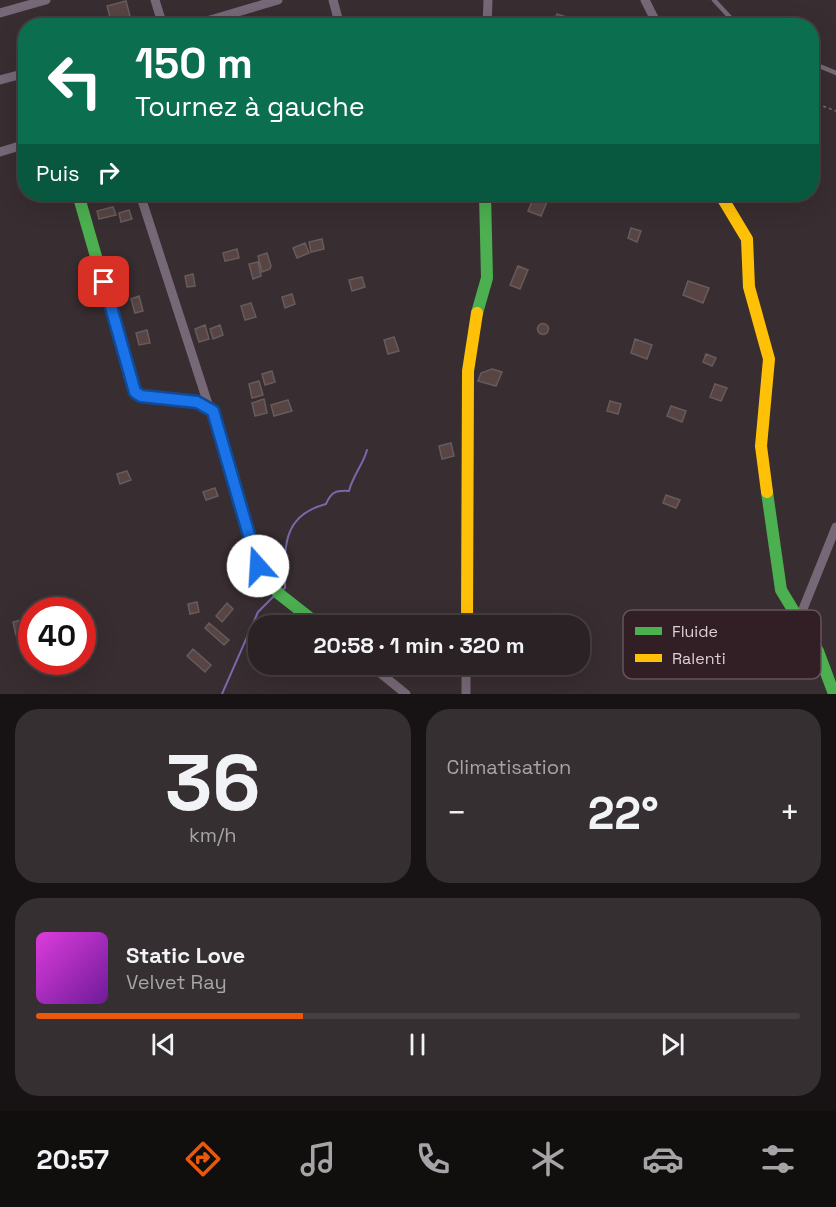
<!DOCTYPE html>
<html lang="fr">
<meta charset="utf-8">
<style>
:root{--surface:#2a2224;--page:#362f31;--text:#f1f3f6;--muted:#a5a4a6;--line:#463f41;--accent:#ea580c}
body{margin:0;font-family:"Space Grotesk",sans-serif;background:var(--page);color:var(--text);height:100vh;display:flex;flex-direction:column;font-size:22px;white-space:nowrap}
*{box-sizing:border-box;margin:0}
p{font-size:20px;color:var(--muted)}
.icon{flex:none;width:33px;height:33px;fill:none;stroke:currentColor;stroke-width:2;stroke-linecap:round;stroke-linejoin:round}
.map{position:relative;height:694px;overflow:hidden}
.details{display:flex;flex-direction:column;gap:15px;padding:15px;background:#171314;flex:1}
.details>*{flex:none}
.top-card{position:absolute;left:18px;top:18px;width:801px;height:183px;border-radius:24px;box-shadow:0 6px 24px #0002,0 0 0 2px var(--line);background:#0b6e4f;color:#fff;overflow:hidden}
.speed{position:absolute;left:18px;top:597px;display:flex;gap:12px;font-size:30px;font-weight:700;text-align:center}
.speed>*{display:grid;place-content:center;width:78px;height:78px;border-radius:50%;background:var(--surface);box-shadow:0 6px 24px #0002,0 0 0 2px var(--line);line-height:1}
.speed .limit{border:9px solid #d22;background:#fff;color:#111}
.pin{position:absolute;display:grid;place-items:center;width:51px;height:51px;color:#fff;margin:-26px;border-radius:12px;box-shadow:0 3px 9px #0006}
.me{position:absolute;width:66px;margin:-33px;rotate:341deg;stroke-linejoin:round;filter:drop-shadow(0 0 4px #0008)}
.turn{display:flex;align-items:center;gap:21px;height:126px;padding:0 18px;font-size:27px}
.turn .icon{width:78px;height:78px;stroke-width:2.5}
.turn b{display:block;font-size:42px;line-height:51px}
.then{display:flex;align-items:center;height:57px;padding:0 18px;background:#0003;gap:12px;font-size:22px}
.big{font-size:45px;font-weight:800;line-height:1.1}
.details .tile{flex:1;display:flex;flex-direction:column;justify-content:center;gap:9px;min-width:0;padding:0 21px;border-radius:24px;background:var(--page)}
.details .dial{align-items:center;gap:0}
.dial b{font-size:78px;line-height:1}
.song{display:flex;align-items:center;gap:18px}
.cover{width:72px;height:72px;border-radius:9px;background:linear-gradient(135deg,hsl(300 70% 55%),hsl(280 70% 35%))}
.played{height:6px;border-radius:3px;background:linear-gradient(90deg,var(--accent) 35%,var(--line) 35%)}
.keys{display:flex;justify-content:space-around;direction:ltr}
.heat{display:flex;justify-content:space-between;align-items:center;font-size:33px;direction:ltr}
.details .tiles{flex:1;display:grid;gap:15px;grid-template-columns:1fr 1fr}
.tile:last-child{grid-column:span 2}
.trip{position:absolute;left:248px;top:615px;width:342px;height:60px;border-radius:24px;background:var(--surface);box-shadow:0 6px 24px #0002,0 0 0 2px var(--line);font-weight:800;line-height:60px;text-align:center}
.tab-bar{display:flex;height:96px;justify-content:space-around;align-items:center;background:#110e0e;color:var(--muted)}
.tab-bar .icon{width:42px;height:42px}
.tab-bar .selected{color:var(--accent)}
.tab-bar b{font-size:27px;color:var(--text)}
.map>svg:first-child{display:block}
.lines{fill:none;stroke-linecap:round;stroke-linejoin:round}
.stream{stroke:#7869ad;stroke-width:2}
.building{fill:#574443;stroke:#665c5d;stroke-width:1.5}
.path{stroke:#756b73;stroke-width:1.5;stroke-dasharray:3 3;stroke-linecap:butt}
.lane{stroke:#766876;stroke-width:4.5}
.street{stroke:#766876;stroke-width:9}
.fast{stroke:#4caf50;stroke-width:12}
.slow{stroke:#ffc107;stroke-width:12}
.route-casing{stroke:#114b97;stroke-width:15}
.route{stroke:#1a73e8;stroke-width:10}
.key{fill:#311f25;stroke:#65545a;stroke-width:1.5}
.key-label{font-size:16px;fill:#ddd0d4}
</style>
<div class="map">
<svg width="836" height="694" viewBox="0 0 836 694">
<rect width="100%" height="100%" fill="#382d30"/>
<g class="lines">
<!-- stream -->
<path class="stream" d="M 281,591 L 285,588 C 285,550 280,516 326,504 C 331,492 336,490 349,491 C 353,475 363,465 367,450
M 222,694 L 258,612 L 274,596"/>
</g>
<!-- building -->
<path class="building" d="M 126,1 L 130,16 L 111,21 L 107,6 Z
M 557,14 L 576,20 L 574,26 L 553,26 Z
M 534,197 L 547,202 L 541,216 L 528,211 Z
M 113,207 L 116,215 L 99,219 L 97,211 Z
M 129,210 L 132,219 L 121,222 L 119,213 Z
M 631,228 L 641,231 L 637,242 L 628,238 Z
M 322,239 L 324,249 L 311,252 L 309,242 Z
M 305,243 L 309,253 L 297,258 L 293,248 Z
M 237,249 L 239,258 L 225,261 L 223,253 Z
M 267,253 L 271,266 L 270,269 L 262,272 L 258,256 Z
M 258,262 L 261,276 L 253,279 L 249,264 Z
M 518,266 L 528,270 L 520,289 L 510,285 Z
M 193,274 L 195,286 L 187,287 L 185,276 Z
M 362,277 L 365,287 L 352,291 L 349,280 Z
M 688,281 L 709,288 L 703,303 L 683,295 Z
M 292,294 L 295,304 L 285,308 L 282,297 Z
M 139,296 L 143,311 L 135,313 L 131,299 Z
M 251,303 L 256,317 L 245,320 L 241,306 Z
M537.5 329a5.5 5.5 0 1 1 11 0a5.5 5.5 0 1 1-11 0Z
M 205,325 L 209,339 L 199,342 L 195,329 Z
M 220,325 L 223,335 L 213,339 L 210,329 Z
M 147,330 L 150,343 L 139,345 L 136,333 Z
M 394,337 L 399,351 L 388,354 L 384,340 Z
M 635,339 L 652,345 L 647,359 L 631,353 Z
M 706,354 L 716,358 L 712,366 L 703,362 Z
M 492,369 L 502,372 L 496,386 L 478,381 L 481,373 Z
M 272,371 L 275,382 L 265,385 L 262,374 Z
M 259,381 L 263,395 L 252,398 L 249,384 Z
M 715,384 L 727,388 L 721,401 L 710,397 Z
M 264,399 L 267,413 L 255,416 L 252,403 Z
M 288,400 L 292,411 L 274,416 L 271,405 Z
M 610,401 L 621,404 L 618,414 L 607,411 Z
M 671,406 L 686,411 L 682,422 L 667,416 Z
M 451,443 L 454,456 L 442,459 L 439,446 Z
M 127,471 L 131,480 L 120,484 L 117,474 Z
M 215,488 L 218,496 L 206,500 L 203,492 Z
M 666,495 L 680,500 L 676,508 L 663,503 Z
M 197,602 L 199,612 L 190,614 L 188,604 Z
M 227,603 L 233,609 L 222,622 L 216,616 Z
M 427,614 L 436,621 L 432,626 L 427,626 L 421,621 Z
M 32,617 L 32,631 L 16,635 L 13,622 Z
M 209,623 L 229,640 L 224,645 L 205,628 Z
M 193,649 L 211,665 L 205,672 L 187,656 Z"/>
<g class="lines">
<!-- path -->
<path class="path" d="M 812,102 L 836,111"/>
<!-- lane -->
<path class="lane" d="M 714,0 L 738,26
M 812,63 L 836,73"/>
<!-- street -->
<path class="street" d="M 155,0 L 163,26
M 333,0 L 340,26
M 645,0 L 658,26
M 0,13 L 46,0
M 190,26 L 278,0
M 487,26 L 488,0
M 0,80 L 26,73
M 0,152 L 26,144
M 140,194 L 209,407
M 799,619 L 836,527
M 369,664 L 406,694
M 466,694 L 466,664"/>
<!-- fast -->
<path class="fast" d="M 78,194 L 135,392 L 141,396 L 197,402 L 213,411 L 258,566 L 278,593 L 320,626
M 477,313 L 487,278 L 485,194
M 767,492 L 781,590 L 818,651 L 834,694"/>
<!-- slow -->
<path class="slow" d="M 720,194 L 747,239 L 749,287 L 769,359 L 761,446 L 767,492
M 467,626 L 468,371 L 477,313"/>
</g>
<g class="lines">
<!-- route casing -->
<g class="route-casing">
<path id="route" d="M 104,282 L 135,392 L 141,396 L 197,402 L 213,411 L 258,566"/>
</g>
<!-- route -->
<use href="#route" class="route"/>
</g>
<!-- legend -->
<rect x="623" y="610" width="198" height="69" rx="9" class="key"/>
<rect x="635" y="627" width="27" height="8" fill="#4caf50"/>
<rect x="635" y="654" width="27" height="8" fill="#ffc107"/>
<g class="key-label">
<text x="672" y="637">Fluide</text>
<text x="672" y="664">Ralenti</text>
</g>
</svg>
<div class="speed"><div class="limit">40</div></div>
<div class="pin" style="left:104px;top:282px;background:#d93025"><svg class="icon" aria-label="arrive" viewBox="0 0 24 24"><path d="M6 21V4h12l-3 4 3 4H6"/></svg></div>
<svg class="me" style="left:258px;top:566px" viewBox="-20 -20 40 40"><circle r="19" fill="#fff"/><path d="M0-13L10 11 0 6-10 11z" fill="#1a73e8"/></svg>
<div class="trip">20:58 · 1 min · 320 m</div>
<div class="top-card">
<div class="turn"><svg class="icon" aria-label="left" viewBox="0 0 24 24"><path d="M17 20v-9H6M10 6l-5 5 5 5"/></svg><div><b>150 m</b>Tournez à gauche</div></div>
<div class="then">Puis<svg class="icon" aria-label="right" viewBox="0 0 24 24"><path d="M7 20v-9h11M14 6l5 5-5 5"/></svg></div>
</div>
</div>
<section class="details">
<div class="tiles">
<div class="tile dial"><b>36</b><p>km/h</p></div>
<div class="tile"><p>Climatisation</p>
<div class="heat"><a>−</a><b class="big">22°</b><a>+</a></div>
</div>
<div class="tile">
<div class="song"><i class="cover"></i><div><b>Static Love</b><p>Velvet Ray</p></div></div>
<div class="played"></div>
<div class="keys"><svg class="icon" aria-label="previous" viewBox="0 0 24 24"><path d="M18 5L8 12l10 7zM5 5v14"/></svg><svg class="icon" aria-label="pause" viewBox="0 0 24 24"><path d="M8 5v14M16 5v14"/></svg><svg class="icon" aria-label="next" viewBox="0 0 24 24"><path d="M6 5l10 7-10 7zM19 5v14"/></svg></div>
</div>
</div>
</section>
<nav class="tab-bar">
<b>20:57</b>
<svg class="icon selected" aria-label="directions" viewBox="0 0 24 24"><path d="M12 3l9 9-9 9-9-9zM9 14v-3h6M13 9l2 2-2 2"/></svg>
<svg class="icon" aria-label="music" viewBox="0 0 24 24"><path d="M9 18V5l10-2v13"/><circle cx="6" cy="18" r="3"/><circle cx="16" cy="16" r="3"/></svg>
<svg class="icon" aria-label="phone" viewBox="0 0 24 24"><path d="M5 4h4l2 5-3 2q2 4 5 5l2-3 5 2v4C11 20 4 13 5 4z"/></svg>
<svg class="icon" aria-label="climate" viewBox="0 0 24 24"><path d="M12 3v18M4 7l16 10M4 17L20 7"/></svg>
<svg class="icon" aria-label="car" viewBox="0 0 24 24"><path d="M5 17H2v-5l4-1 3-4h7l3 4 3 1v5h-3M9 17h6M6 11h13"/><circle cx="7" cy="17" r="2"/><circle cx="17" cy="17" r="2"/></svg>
<svg class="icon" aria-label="filters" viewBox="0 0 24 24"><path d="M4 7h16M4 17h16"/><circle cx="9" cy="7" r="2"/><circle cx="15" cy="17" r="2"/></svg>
</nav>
